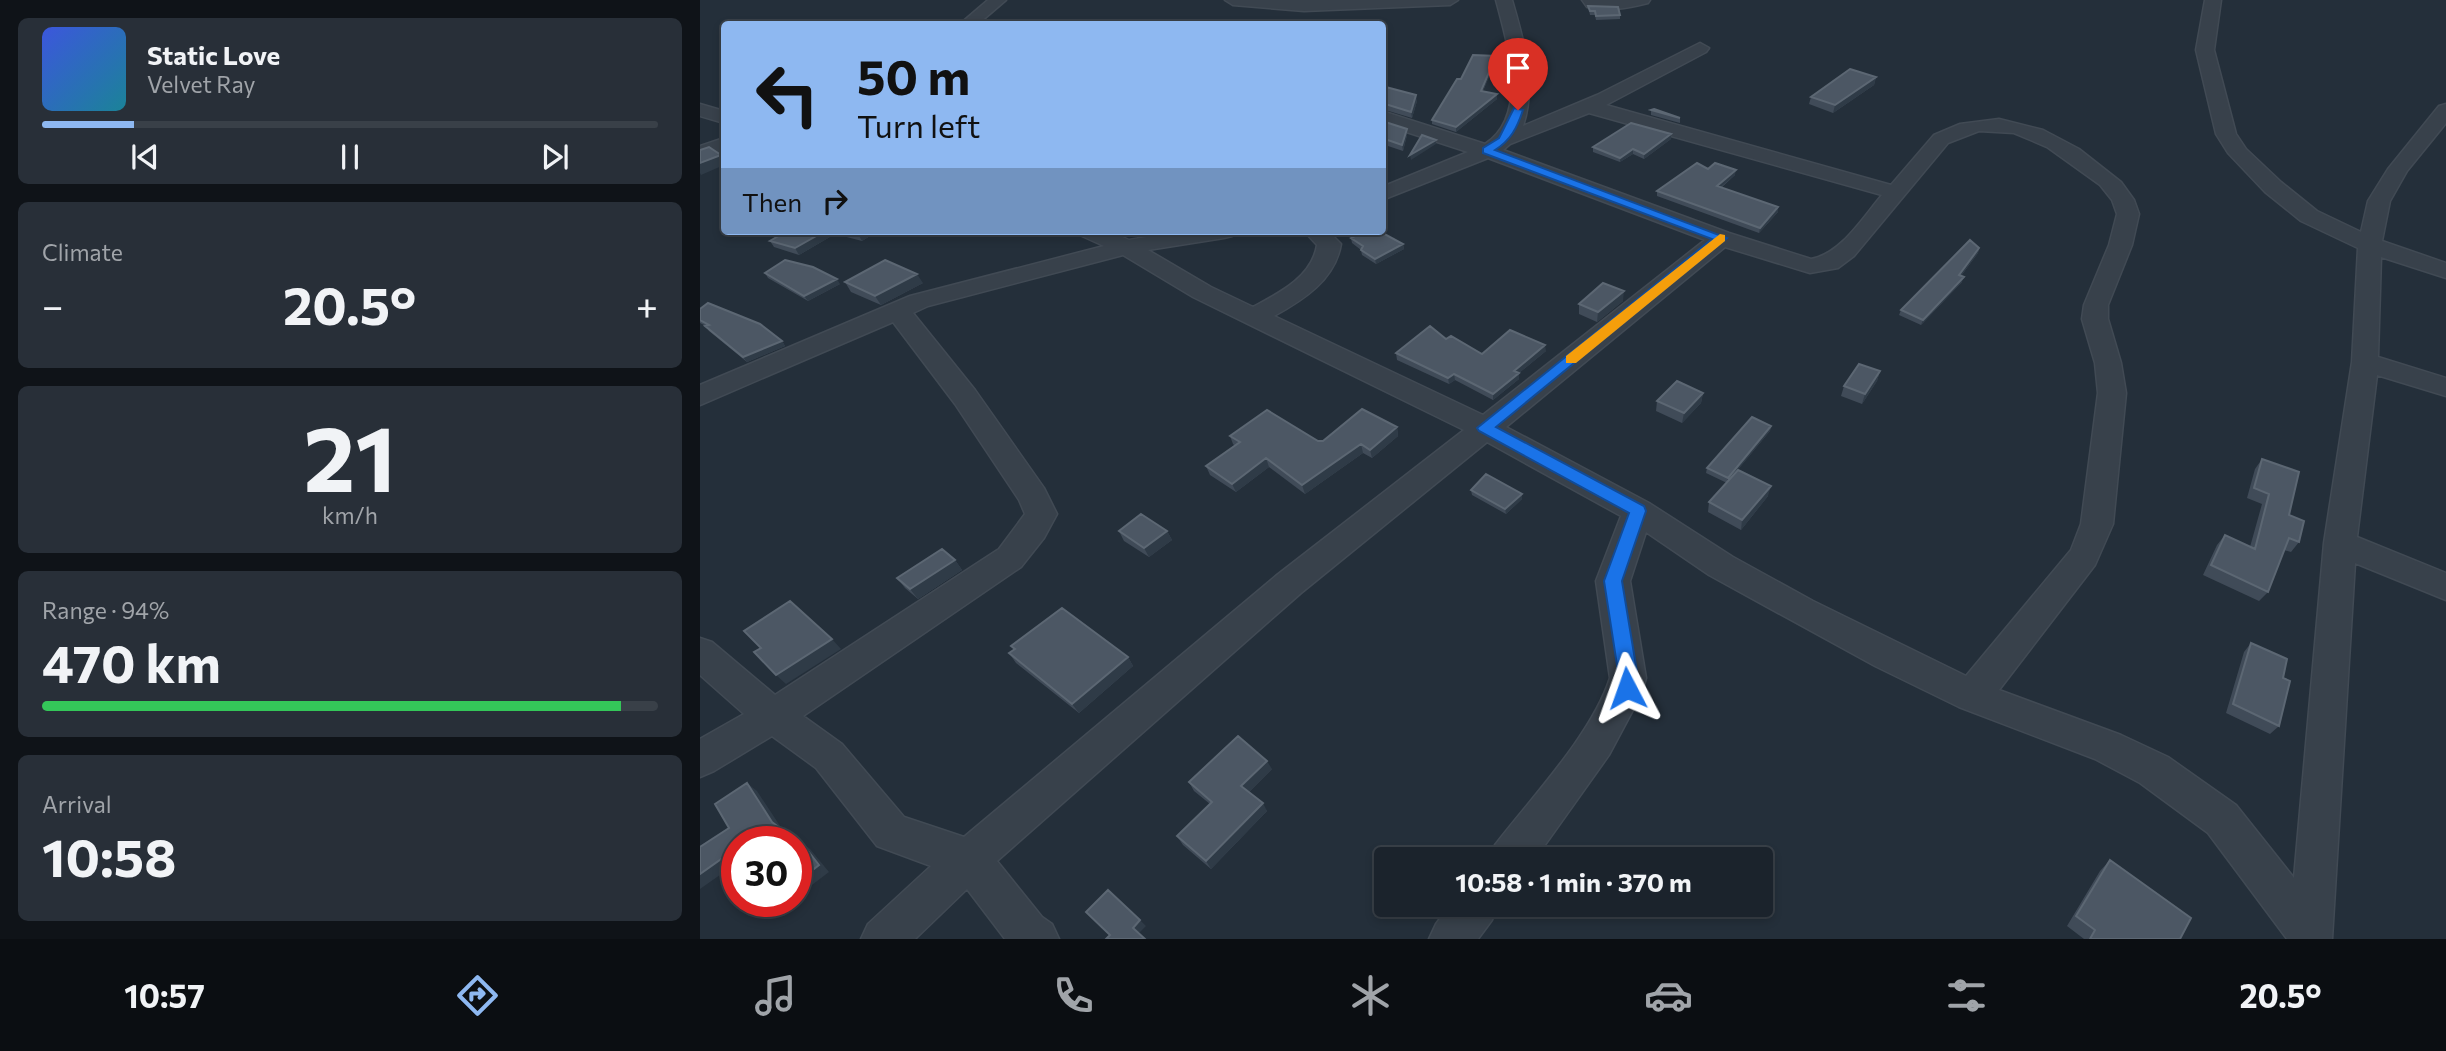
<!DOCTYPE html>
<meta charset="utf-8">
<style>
:root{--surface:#1b232c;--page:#282f38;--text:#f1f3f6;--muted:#a0a4a9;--line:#394048;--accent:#8eb8f1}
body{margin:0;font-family:Commissioner,sans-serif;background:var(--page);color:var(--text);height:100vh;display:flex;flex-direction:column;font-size:26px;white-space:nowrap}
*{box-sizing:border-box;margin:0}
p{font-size:23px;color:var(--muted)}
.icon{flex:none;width:38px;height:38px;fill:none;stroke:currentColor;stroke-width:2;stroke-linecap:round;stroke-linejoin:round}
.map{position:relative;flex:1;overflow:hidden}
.sheet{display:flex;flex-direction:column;gap:18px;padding:18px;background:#0f1318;width:700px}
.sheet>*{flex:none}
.banner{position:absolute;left:21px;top:21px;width:665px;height:214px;border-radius:7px;box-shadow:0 4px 10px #0003,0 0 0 2px var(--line);background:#8eb8f1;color:#111;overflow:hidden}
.speed{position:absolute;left:21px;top:826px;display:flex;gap:14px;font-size:35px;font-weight:700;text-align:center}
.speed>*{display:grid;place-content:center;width:91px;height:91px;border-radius:50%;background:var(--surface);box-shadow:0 4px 10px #0003,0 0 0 2px var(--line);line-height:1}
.speed .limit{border:10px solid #d22;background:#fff;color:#111}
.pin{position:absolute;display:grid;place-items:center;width:60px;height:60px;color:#fff;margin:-72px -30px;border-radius:50% 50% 50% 0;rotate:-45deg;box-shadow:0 0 7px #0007}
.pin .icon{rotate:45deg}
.me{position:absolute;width:77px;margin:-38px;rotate:356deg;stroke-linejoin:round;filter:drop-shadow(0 0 5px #0008)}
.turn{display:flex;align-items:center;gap:24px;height:147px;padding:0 21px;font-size:32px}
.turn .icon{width:91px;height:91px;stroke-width:2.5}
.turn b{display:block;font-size:49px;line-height:60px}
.then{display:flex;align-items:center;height:66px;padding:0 21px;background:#0003;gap:14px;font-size:26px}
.big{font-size:52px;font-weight:700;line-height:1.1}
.sheet .widget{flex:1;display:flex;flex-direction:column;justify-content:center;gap:10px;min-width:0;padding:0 24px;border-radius:10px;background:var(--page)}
.sheet .dial{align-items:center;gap:0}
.dial b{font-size:91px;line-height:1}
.song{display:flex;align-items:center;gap:21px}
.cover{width:84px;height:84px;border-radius:10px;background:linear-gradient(135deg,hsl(230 70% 55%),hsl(190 70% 35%))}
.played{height:7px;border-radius:4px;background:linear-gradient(90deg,var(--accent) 15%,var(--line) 15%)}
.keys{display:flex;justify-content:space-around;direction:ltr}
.heat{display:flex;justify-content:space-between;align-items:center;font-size:38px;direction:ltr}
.charge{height:10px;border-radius:5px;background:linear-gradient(90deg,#34c759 94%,var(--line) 0)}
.trip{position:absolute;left:674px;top:847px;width:399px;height:70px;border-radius:7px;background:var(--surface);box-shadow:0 4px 10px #0003,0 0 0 2px var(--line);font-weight:700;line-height:70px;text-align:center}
.dock{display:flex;height:112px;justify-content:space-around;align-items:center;background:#0b0e12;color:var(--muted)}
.dock .icon{width:49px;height:49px}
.dock .on{color:var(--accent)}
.dock b{font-size:32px;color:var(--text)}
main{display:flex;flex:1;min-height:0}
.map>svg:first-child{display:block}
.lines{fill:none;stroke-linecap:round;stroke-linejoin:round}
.street-casing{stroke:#414a54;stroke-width:3}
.street{fill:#38414b;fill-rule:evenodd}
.wall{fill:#404b58}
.shaded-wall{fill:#2f3b47}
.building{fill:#4c5764;stroke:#5c6773;stroke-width:2}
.route{fill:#1a73e8;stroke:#114b97;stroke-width:2}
.slow{fill:#f59e0b}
</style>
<main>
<section class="sheet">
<div class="widget">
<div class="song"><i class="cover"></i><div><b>Static Love</b><p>Velvet Ray</p></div></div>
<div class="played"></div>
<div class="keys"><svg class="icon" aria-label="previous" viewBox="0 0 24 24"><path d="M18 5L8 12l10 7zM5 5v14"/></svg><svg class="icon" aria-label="pause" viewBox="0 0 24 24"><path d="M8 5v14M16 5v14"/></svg><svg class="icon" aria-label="next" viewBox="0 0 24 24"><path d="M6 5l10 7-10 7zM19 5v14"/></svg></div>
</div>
<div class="widget"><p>Climate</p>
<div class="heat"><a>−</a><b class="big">20.5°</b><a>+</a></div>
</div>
<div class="widget dial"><b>21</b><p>km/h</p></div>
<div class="widget"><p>Range · 94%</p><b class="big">470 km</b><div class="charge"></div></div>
<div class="widget"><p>Arrival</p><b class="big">10:58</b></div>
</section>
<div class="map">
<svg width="1746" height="939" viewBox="0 0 1746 939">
<rect width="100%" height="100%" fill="#242f3a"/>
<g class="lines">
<!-- street casing -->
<g class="street-casing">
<path id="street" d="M 288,0 L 306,0 L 278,24 L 260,24 Z
M 525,0 L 758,0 L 750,5 L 604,11 L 533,5 Z
M 796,0 L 812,0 C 824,41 837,84 823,126 L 897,95 L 1000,43 L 1009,48 L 1006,52 L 906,105 L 1191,185 L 1234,135 L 1260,124 L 1299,119 L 1343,130 L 1379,149 L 1421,182 L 1434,200 L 1439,214 L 1432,245 L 1408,305 L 1408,319 L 1421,363 L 1426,393 L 1413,524 L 1395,565 L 1299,690 L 1421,735 L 1468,757 L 1536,805 L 1594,878 L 1624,543 L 1652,362 L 1658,248 L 1601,221 L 1565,192 L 1528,153 L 1516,134 L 1496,50 L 1505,0 L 1521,0 L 1514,50 L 1536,134 L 1546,149 L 1581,182 L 1617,211 L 1661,232 L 1668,201 L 1688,169 L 1739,106 L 1746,104 L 1746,123 L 1707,171 L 1690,201 L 1682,241 L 1746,263 L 1746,278 L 1681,257 L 1678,357 L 1746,378 L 1746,396 L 1677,375 L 1657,537 L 1746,573 L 1746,600 L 1655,563 L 1632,939 L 1587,939 L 1508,833 L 1440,783 L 1395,759 L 1259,707 L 1175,666 L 1009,575 L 946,532 L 930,581 L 946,678 L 941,695 L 909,755 L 835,859 L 790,859 L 795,845 C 832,797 892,734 910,678 L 896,581 L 921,516 L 787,442 L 601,593 L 297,861 L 342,917 L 352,924 L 359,939 L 305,939 L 267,889 L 215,939 L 161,939 L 168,924 L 231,866 L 177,846 L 116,768 L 72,736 L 14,771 L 0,777 L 0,739 L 44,714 L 0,675 L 0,638 L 12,642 L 75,695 L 299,549 L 325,514 L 319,500 L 255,404 L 193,322 L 0,405 L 0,385 L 210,296 L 404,246 L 382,236 L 379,231 L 409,231 L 429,240 L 482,231 L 535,231 L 532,236 L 524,238 L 448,250 L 511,287 L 553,307 C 579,293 612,277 617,245 L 604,231 L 628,231 L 641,244 C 635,280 603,300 574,316 L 783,415 L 1005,240 L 788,158 L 682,200 L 682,187 L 768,152 L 682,124 L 682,111 L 785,144 C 830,115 807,42 796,0 ZM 889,113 L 1182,195 C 1163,217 1141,254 1111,259 L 1029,233 L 803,150 L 810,144 ZM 1279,131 L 1314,133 L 1347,147 L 1400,185 L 1412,200 L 1417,214 L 1409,245 L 1384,305 L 1382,319 L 1395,363 L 1398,393 L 1381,524 L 1371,550 L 1266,676 L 1113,601 L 1033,557 L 949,503 L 806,427 L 1025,247 L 1110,273 L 1138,268 L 1154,256 L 1248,143 ZM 423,255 L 493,297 L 764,430 L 577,575 L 264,837 L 204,817 L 142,744 L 103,716 L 321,567 L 344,538 L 357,514 L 344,488 L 275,390 L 213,313 L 228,306 Z
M 882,0 L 950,0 L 948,3 C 928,8 907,12 887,7 Z
M 0,104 L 24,111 L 24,123 L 0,116 Z
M 24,138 L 24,151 L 0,159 L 0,146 Z
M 750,905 L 798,905 L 792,920 L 778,939 L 729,939 L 736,924 Z"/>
</g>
<!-- street -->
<use href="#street" class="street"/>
</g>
<!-- wall -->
<path class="wall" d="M 888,6 L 920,15 L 920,19 L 896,20 L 895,15 L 890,15 Z
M 796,56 L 796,60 L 783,91 L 797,99 L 756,132 L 732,124 L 732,120 L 761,79 Z
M 1176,77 L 1174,85 L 1133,113 L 1109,104 L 1111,97 Z
M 682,86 L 717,101 L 712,118 L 682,109 Z
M 951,110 L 980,118 L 980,123 L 951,115 Z
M 682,121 L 707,135 L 703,151 L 682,144 Z
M 971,139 L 944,159 L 933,154 L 920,162 L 893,152 L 893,147 Z
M 1008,169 L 1035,175 L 1021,188 L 1078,207 L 1078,212 L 1059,233 L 957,196 L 957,191 Z
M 39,231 L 178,231 L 162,241 L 135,234 L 99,255 L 74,247 L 70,241 L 81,234 L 40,233 Z
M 651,238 L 703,244 L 704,249 L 676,264 L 662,255 L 661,250 L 652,243 Z
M 1279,248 L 1278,253 L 1261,276 L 1262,282 L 1221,325 L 1199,315 L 1201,310 Z
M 65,273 L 140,284 L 108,301 L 68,278 Z
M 145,282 L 223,283 L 181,305 L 151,292 Z
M 923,301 L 897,322 L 879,314 L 879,304 Z
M 0,309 L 82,341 L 85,346 L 47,362 L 9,331 L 6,326 L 0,323 Z
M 746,339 L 782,354 L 846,351 L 819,373 L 819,379 L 793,400 L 755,380 L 749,384 L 697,360 L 696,353 Z
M 1180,371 L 1177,381 L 1162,404 L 1141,396 L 1144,386 Z
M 1003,393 L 1001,403 L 982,423 L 956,411 L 957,401 Z
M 1071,426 L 1070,431 L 1034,474 L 1068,496 L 1041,530 L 1008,512 L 1009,502 L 1027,483 L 1006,473 L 1007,468 Z
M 697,427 L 698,436 L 672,458 L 663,453 L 605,494 L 569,467 L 536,492 L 510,475 L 506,466 L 535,446 L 533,444 L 530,436 L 623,441 Z
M 1562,459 L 1589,515 L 1599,542 L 1591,552 L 1584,550 L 1568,592 L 1559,601 L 1503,575 L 1517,545 L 1525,535 L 1550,547 L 1562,504 L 1547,498 L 1555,469 Z
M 771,490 L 822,494 L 822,499 L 806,514 L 772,495 Z
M 419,531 L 467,531 L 472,540 L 449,557 L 424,541 Z
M 255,560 L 262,570 L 218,599 L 205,588 L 197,578 Z
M 1551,643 L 1579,726 L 1570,734 L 1526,713 L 1544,652 Z
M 311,646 L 428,657 L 433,666 L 379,713 L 316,663 L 309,653 L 314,650 Z
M 572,769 L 549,792 L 567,811 L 511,869 L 483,845 L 477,836 L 510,804 L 494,791 L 489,782 Z
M 1410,860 L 1480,939 L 1384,939 L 1367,926 L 1400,871 Z"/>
<!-- shaded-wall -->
<path class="shaded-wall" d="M 796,56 L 796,60 L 781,95 L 781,91 Z
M 1176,77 L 1174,85 L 1133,113 L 1135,105 Z
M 797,94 L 797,99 L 756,132 L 756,127 Z
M 716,95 L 717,101 L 712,118 L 711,112 Z
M 707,129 L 707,135 L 703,151 L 702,145 Z
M 971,134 L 971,139 L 944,159 L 944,154 Z
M 736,140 L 736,144 L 711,160 L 710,155 Z
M 933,149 L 933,154 L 920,162 L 920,158 Z
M 21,155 L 24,160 L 24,165 L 1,175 L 0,173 L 0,163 Z
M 1036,170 L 1035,175 L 1016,191 L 1017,186 Z
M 1078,207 L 1078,212 L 1059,233 L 1060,228 Z
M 125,231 L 133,231 L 135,234 L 99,255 L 95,248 Z
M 164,231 L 178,231 L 162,241 L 158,234 Z
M 703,244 L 704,249 L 676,264 L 675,259 Z
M 1279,248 L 1278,253 L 1258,280 L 1259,275 Z
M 217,274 L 223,283 L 181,305 L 175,296 Z
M 1264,277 L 1262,282 L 1221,325 L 1223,320 Z
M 137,279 L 140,284 L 108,301 L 104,296 Z
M 924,291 L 923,301 L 897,322 L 898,312 Z
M 82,341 L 85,346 L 47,362 L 43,357 Z
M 845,345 L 846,351 L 814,377 L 814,371 Z
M 1180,371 L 1177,381 L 1162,404 L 1165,394 Z
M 819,373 L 819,379 L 793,400 L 793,394 Z
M 754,374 L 755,380 L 749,384 L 748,378 Z
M 1003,393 L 1001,403 L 982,423 L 984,413 Z
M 1071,426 L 1070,431 L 1027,483 L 1028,478 Z
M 697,427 L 698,436 L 672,458 L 670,450 Z
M 661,444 L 663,453 L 605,494 L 602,485 Z
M 566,458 L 569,467 L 536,492 L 532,484 Z
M 1071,486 L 1068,496 L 1041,530 L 1042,520 Z
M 822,494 L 822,499 L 806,514 L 805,509 Z
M 467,531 L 472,540 L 449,557 L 444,548 Z
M 255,560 L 262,570 L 218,599 L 210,589 Z
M 132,639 L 141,649 L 86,684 L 76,675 Z
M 428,657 L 433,666 L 379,713 L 372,704 Z
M 567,761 L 572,769 L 546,795 L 541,786 Z
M 47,783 L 57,791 L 82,829 L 106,848 L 101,842 L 110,849 L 129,872 L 96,897 L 96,883 L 72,822 Z
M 563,803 L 567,811 L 511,869 L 506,861 Z
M 27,855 L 37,863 L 0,889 L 0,874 Z
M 72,901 L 91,901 L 74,914 L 64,907 Z
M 440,920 L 446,926 L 438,934 L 433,928 Z"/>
<!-- building -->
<path class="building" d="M 888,6 L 918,7 L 920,15 L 896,16 L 895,11 L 890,11 Z
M 773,55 L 796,56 L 781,91 L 797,94 L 756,127 L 732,120 L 757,79 L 761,79 Z
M 1150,69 L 1176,77 L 1135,105 L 1111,97 Z
M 682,86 L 716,95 L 711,112 L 682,103 Z
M 954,109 L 980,118 L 951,110 Z
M 682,121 L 707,129 L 702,145 L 682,138 Z
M 931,123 L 971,134 L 944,154 L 933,149 L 920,158 L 893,147 Z
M 722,135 L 736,140 L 710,155 Z
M 9,147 L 21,155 L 0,163 L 0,150 Z
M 997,163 L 1008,169 L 1015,163 L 1036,170 L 1017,186 L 1078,207 L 1060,228 L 957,191 Z
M 87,231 L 125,231 L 95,248 L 70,241 Z
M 145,231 L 164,231 L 158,234 Z
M 665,231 L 679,231 L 703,244 L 675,259 L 661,250 L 663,246 L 651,238 Z
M 1270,240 L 1279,248 L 1259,275 L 1264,277 L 1223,320 L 1201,310 Z
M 85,260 L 113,267 L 137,279 L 104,296 L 65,273 Z
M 185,260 L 217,274 L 175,296 L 145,282 Z
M 903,283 L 924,291 L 898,312 L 879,304 Z
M 8,303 L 60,324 L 82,341 L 43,357 L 5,326 L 9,325 L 0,320 L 0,309 Z
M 730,326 L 746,339 L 751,336 L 782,354 L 810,330 L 845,345 L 814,371 L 819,373 L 793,394 L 754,374 L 748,378 L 696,353 Z
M 1159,364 L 1180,371 L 1165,394 L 1144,386 Z
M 977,381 L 1003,393 L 984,413 L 957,401 Z
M 662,409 L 697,427 L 670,450 L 661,444 L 602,485 L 566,458 L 532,484 L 506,466 L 540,442 L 530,436 L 567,410 L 618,441 L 623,441 Z
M 1052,417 L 1071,426 L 1028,478 L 1007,468 Z
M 1562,459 L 1599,472 L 1589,515 L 1604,521 L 1599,542 L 1589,538 L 1568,592 L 1511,565 L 1525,535 L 1555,549 L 1569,494 L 1554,488 Z
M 1038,470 L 1071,486 L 1042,520 L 1009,502 Z
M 786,474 L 822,494 L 805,509 L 771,490 Z
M 441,514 L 467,531 L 444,548 L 419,531 Z
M 242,549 L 255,560 L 210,589 L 197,578 Z
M 90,601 L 132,639 L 76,675 L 54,652 L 61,648 L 44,631 Z
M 362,608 L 428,657 L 372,704 L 309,653 L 315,649 L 311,646 Z
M 1551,643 L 1587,659 L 1583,678 L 1590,681 L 1579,726 L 1533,704 Z
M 538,736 L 567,761 L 541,786 L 563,803 L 506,861 L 477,836 L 512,802 L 489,782 Z
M 47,783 L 72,822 L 99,843 L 101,842 L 119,865 L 96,883 L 96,842 L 37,842 L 37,869 L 27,855 L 0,874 L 0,847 L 29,828 L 15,804 Z
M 1410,860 L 1491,918 L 1480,939 L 1390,939 L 1395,930 L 1376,916 Z
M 408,890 L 440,920 L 433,928 L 445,939 L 406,939 L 410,935 L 386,912 Z
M 60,901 L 72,901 L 64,907 Z"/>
<!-- route -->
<path class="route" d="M 814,108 L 823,110 C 817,128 811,140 795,150 L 1027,238 L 796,427 L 944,506 L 946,511 L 922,581 L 938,678 L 934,694 L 927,696 L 920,694 L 917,688 L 919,678 L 904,581 L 929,513 L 779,431 L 777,428 L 1012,239 L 783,153 L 783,148 L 799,138 Z"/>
<!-- slow -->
<path class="slow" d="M 1020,234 L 1025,235 L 1025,241 L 876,363 L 866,363 L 866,356 Z"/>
</svg>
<div class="speed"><div class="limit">30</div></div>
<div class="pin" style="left:818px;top:110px;background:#d93025"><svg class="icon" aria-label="arrive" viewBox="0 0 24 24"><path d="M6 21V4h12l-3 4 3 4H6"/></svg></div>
<svg class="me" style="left:927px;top:688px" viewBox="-20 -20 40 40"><path d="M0-17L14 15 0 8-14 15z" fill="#1a73e8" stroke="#fff" stroke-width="4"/></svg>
<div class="trip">10:58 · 1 min · 370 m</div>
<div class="banner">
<div class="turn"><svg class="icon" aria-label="left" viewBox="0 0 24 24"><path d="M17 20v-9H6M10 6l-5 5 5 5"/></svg><div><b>50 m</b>Turn left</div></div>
<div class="then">Then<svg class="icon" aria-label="right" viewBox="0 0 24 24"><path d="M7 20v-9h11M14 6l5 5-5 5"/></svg></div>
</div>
</div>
</main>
<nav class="dock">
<b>10:57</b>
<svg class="icon on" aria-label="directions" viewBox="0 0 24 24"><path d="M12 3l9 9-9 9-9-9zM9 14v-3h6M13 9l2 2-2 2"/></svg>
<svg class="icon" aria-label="music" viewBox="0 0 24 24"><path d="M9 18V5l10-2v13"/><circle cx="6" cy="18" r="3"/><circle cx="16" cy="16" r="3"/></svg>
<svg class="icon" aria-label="phone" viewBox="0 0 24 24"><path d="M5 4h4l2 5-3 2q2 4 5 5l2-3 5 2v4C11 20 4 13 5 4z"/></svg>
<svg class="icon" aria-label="climate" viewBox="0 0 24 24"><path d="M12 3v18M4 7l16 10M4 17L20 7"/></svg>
<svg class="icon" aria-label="car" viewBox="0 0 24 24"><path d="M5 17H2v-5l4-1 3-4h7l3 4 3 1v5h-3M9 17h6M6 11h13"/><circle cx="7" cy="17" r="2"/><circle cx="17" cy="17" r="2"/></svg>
<svg class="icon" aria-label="filters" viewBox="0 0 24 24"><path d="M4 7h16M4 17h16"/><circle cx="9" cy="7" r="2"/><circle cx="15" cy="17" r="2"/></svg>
<b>20.5°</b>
</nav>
